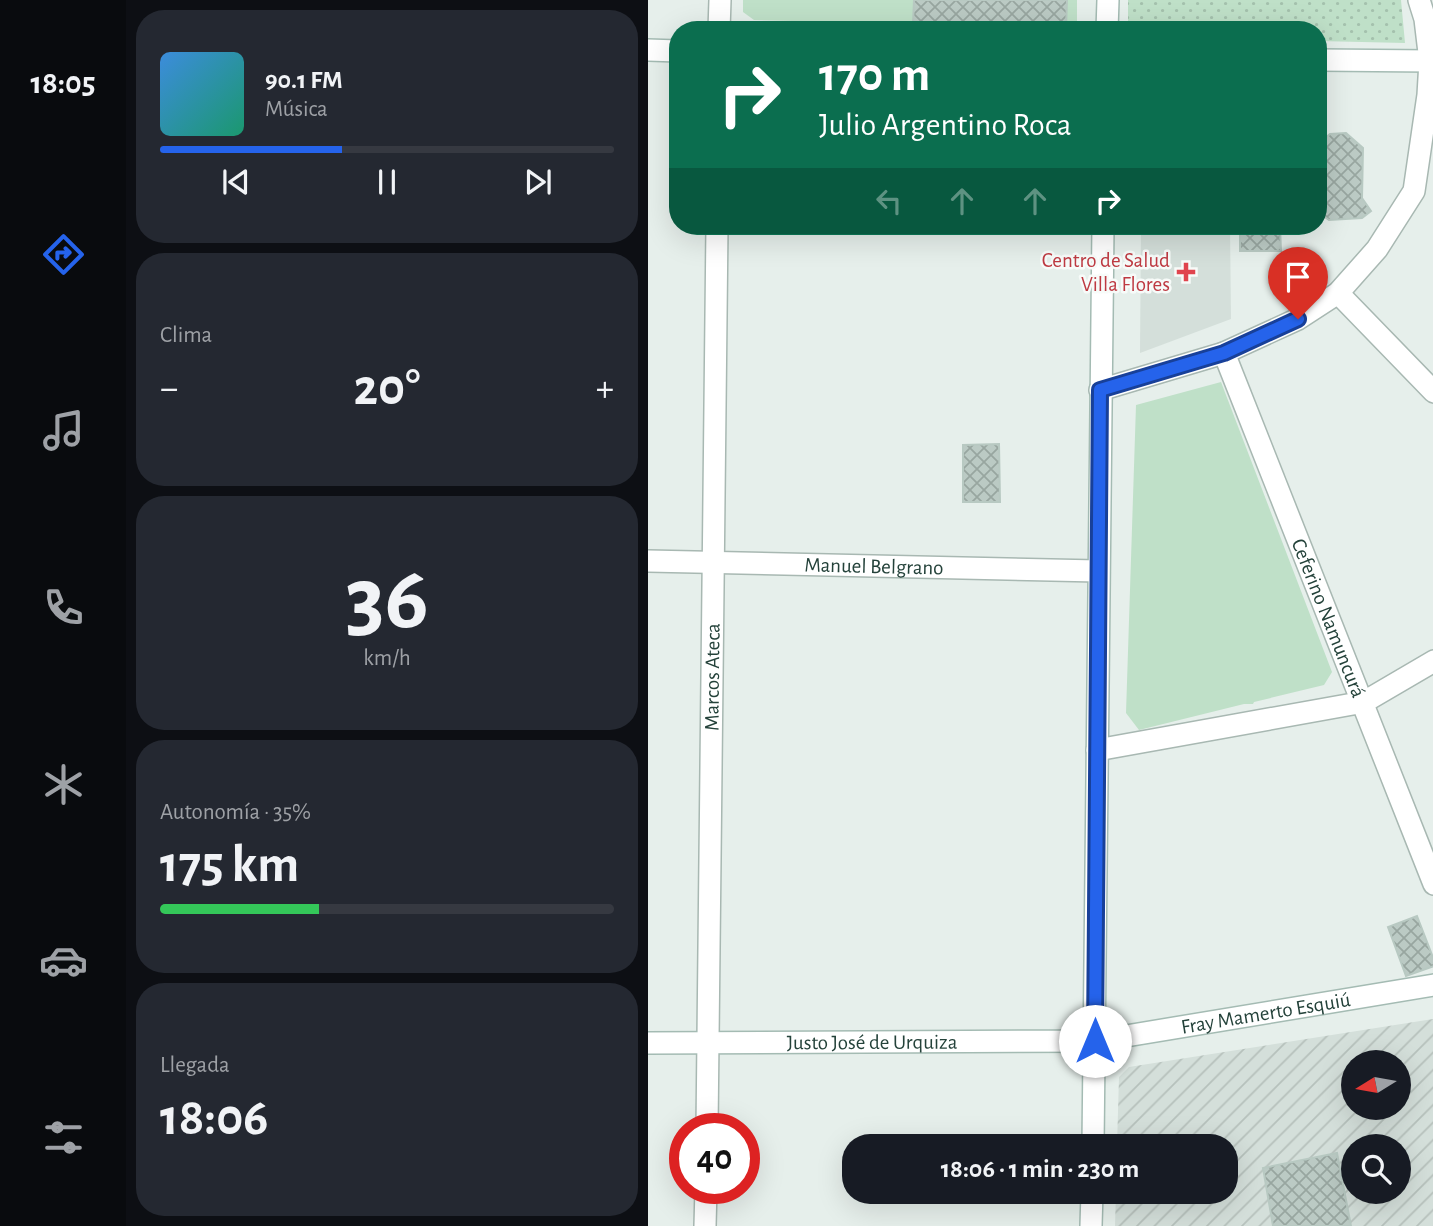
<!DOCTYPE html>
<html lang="es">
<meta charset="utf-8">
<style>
:root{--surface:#171b24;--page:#242831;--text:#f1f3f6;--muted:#9ea1a6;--line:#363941;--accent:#2563eb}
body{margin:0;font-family:"Alegreya Sans",sans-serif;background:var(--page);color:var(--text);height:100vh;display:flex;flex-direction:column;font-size:26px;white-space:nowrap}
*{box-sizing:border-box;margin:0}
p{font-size:23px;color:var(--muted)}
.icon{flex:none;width:38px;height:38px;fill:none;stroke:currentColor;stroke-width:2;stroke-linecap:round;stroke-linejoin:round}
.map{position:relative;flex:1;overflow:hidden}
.sheet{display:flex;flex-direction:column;gap:10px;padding:10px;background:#0d0f14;width:522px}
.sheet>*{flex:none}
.hud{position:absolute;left:21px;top:21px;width:658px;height:214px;border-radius:28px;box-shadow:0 7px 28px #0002;background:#0b6e4f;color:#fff;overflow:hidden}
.needle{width:46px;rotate:259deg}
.buttons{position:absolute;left:693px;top:1050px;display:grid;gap:14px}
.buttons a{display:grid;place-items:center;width:70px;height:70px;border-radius:50%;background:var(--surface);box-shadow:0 7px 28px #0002;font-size:35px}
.speed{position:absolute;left:21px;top:1113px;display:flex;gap:14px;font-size:35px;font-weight:700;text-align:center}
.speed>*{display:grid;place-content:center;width:91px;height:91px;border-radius:50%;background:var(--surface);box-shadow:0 7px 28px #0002;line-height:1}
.speed .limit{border:10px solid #d22;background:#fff;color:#111}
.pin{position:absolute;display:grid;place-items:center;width:60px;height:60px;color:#fff;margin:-72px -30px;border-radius:50% 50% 50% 0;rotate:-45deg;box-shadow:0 0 7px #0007}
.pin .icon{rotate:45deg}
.me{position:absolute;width:77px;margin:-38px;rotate:0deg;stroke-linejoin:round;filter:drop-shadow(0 0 5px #0008)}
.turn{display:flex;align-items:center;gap:24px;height:147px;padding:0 35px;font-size:32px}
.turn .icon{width:91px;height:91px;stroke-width:2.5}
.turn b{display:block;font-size:49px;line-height:60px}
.lanes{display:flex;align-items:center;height:66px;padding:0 35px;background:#0003;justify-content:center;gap:35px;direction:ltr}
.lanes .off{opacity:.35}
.big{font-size:52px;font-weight:600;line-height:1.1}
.sheet .tile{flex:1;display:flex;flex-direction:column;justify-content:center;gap:10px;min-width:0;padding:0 24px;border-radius:28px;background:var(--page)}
.sheet .dial{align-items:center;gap:0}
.dial b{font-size:91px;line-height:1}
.song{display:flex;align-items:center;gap:21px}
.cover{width:84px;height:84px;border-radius:10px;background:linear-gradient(135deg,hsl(210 70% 55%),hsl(160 70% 35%))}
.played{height:7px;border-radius:4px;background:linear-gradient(90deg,var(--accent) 40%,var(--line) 40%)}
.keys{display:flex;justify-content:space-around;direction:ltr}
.heat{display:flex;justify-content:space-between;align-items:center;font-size:38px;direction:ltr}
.charge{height:10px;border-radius:5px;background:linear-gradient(90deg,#34c759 35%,var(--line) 0)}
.trip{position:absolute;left:194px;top:1134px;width:396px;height:70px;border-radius:28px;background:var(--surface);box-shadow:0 7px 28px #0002;font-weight:600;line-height:70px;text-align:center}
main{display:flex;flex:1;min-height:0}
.tabs{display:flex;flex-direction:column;width:126px;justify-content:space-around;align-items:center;background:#090b0e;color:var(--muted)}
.tabs .icon{width:49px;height:49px}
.tabs .selected{color:var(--accent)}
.tabs b{font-size:32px;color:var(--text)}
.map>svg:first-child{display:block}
.built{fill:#d4dfda}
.industrial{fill:url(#industrial-furrows);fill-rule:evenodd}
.park{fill:url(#park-dots)}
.pitch{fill:#bfe0c8}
.building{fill:url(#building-cross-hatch);stroke:#b8c9c2;stroke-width:2}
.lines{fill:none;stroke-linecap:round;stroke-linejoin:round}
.street-casing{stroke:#a8b8b2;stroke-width:24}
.secondary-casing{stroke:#a4bbb3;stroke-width:24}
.street{stroke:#fff;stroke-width:21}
.secondary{stroke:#fff;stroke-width:21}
.route-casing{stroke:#184099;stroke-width:18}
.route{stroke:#2563eb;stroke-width:12}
.health-dot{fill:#e0444e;stroke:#f7fbf9;stroke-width:2.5}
.labels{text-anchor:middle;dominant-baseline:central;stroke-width:5;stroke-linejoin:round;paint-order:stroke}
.health-label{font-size:21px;fill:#be3a42;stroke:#f7fbf9;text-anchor:end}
.street-label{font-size:21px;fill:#24423a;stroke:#f7fbf9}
</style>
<main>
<nav class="tabs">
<b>18:05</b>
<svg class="icon selected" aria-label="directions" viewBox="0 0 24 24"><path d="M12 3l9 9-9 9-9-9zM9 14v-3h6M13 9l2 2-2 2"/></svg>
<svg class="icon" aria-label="music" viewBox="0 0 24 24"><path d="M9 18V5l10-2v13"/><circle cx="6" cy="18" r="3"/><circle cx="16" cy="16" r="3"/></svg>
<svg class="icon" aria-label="phone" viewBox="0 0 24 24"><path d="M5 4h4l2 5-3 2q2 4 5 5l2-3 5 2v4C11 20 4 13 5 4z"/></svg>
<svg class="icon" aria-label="climate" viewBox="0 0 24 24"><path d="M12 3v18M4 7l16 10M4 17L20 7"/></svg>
<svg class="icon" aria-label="car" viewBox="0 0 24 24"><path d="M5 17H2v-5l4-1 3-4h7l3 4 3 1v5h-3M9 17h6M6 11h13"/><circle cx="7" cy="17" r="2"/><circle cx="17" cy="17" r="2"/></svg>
<svg class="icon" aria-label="filters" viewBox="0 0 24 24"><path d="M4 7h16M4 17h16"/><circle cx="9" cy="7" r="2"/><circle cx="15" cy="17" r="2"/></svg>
</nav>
<section class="sheet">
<div class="tile">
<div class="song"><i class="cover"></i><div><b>90.1 FM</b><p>Música</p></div></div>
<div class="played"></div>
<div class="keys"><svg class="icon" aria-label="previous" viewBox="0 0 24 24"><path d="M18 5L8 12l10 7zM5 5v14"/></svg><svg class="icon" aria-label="pause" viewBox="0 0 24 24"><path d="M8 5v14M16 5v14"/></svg><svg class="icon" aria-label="next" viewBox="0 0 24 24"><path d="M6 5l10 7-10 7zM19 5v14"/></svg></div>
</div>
<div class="tile"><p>Clima</p>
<div class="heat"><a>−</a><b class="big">20°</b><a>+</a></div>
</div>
<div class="tile dial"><b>36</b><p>km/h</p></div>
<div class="tile"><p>Autonomía · 35%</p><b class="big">175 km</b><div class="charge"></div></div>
<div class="tile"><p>Llegada</p><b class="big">18:06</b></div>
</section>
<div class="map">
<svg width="786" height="1226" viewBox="0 0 786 1226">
<defs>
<pattern id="industrial-furrows" width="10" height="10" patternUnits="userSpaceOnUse" patternTransform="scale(1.75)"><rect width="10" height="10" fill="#d4dfda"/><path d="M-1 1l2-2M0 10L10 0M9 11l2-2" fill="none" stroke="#b6c1bc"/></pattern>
<pattern id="park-dots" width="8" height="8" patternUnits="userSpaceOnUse" patternTransform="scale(1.75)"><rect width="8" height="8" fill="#bfe0c8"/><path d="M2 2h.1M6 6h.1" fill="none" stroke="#a4c1ad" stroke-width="1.8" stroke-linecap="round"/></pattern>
<pattern id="building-cross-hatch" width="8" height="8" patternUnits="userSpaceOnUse" patternTransform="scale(1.75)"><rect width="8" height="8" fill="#bbcac4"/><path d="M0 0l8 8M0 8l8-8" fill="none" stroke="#98a6a0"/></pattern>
</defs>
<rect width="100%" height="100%" fill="#e6efeb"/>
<!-- built -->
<path class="built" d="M 493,226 L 582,226 L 583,319 L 492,353 Z"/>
<!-- industrial -->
<path class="industrial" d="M 785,1019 L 785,1226 L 467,1226 L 468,1192 L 578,1192 L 578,1146 L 469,1146 L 471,1077 L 481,1067 ZM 705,1062 L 751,1062 L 751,1108 L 705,1108 ZM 705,1146 L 751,1146 L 751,1192 L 705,1192 Z"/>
<!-- park -->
<path class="park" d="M 480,0 L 753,0 L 757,43 L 670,41 L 670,30 L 480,30 Z"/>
<!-- pitch -->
<path class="pitch" d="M 95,0 L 429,0 L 429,28 L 106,20 L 95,12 Z
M 573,382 L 684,672 L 676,685 L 606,702 L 605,704 L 596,704 L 491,730 L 478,713 L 488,405 Z"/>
<!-- building -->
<path class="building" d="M 266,0 L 419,0 L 418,28 L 265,24 Z
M 698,133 L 715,148 L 714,198 L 723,211 L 714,218 L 681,220 L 670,212 L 670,144 L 682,134 Z
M 592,226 L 632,226 L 633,251 L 592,251 Z
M 351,444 L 352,502 L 315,502 L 315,445 Z
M 769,916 L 786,960 L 786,966 L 758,976 L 740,927 Z
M 689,1153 L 703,1226 L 625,1226 L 615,1168 Z"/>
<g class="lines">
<!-- street casing -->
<g class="street-casing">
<g id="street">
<path d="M 71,30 L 72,0"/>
<path d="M 690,293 L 786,392"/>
<path id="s1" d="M 576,353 L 786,884"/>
<path d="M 452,390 L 576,353 L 650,319 L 690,293 L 729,249 L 766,191 L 780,95 L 782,61 L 777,19 L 771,0"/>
<path id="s2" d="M 0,561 L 450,571"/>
<path d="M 449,750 L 716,702 L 786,661"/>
<path id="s3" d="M 59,1129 L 69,226"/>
<path d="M 57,1226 L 58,1188"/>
</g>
</g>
<!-- secondary casing -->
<g class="secondary-casing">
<g id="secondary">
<path d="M 459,30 L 460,0"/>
<path d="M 0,50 L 30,51"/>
<path d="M 670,60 L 786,61"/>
<path id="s4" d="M 0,1043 L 448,1041 L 786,985"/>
<path d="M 445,1146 L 455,226"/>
<path d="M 443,1226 L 444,1192"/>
</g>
</g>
<!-- street -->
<use href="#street" class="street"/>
<!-- secondary -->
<use href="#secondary" class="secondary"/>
</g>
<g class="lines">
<!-- route casing -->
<g class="route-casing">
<path id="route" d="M 447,1041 L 452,390 L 576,353 L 650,319"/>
</g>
<!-- route -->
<use href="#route" class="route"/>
</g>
<!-- markers -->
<path class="health-dot" d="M534.5 261.5h7v7h7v7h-7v7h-7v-7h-7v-7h7z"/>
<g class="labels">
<!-- health labels -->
<g class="health-label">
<text x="522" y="260">Centro de Salud<tspan x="522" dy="24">Villa Flores</tspan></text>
</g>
<!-- street labels -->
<g class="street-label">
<text stroke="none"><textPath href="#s2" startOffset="226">Manuel Belgrano</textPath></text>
<text stroke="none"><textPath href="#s1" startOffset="285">Ceferino Namuncurá</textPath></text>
<text stroke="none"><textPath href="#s3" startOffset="452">Marcos Ateca</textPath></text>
<text stroke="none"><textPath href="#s4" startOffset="620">Fray Mamerto Esquiú</textPath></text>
<text stroke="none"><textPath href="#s4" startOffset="224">Justo José de Urquiza</textPath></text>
</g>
</g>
</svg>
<div class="buttons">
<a><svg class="needle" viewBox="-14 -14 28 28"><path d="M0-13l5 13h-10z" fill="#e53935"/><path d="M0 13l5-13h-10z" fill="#9ea1a6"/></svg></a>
<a><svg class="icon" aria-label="search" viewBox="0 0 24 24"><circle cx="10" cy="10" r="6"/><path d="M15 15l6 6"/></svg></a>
</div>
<div class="speed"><div class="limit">40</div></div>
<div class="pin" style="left:650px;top:319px;background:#d93025"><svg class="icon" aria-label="arrive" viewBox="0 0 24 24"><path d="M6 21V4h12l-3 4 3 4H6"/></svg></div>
<svg class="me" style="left:447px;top:1041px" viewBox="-20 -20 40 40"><circle r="19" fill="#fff"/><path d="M0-13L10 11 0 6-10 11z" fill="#2563eb"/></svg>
<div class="trip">18:06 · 1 min · 230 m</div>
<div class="hud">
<div class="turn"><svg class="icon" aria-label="right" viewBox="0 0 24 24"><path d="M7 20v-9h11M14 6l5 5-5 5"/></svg><div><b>170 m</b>Julio Argentino Roca</div></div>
<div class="lanes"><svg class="icon off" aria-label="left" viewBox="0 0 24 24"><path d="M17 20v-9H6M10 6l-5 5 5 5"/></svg><svg class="icon off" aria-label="ahead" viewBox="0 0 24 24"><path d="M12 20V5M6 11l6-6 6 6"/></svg><svg class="icon off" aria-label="ahead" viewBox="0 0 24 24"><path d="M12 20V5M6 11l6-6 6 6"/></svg><svg class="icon" aria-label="right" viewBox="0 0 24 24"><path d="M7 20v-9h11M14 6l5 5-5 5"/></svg></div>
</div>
</div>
</main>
